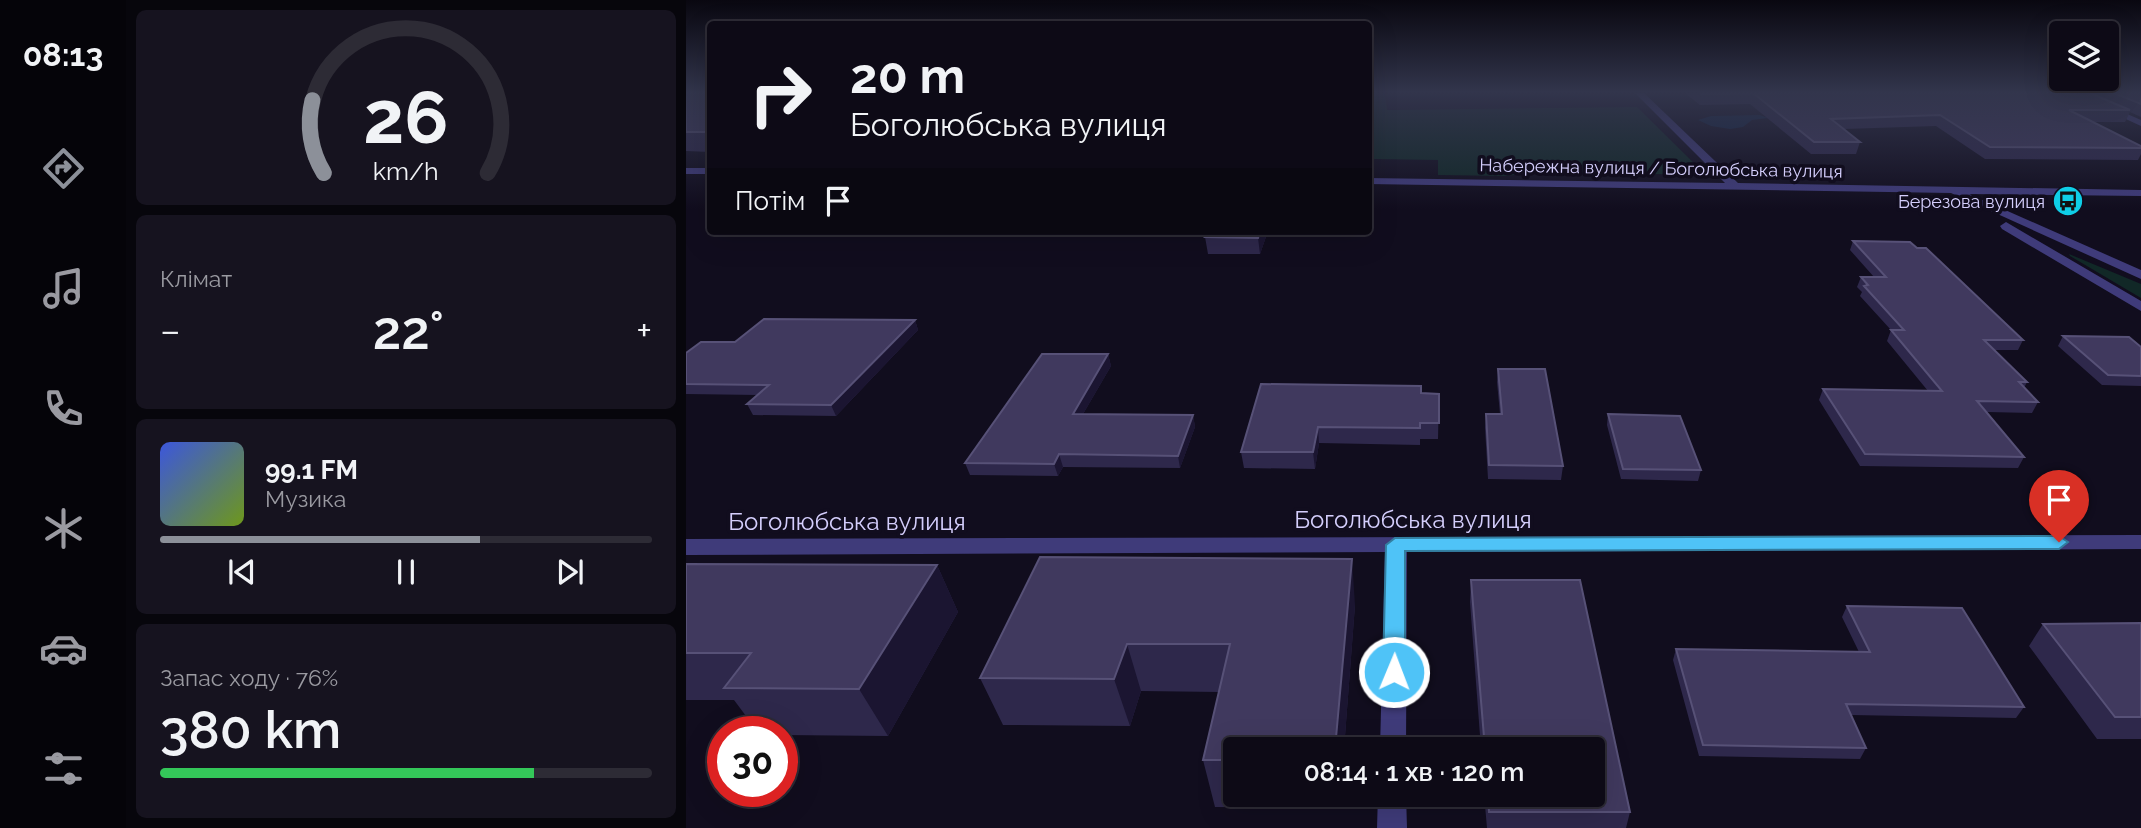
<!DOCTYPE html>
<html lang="uk">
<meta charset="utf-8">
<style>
:root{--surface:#0d0a16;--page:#16131f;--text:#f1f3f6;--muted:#9a9aa1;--line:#2d2b35;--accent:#8c9099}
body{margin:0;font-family:Raleway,sans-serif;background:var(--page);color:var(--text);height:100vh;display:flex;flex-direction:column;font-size:26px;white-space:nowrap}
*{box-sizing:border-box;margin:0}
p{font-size:23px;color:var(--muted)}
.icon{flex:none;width:38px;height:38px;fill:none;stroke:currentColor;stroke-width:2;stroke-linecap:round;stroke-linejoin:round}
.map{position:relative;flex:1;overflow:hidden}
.details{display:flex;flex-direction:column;gap:10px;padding:10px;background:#07060c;width:560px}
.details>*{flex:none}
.banner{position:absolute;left:21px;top:21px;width:665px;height:214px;border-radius:7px;box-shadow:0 7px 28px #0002,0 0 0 2px var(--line);background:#0d0a16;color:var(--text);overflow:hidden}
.buttons{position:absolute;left:1363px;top:21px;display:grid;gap:14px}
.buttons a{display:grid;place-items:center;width:70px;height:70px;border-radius:7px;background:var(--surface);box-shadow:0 7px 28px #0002,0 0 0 2px var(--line);font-size:35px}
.speed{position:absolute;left:21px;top:716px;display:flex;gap:14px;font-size:35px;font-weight:700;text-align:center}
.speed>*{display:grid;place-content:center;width:91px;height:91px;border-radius:50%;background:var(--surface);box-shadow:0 7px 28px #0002,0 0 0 2px var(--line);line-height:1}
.speed .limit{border:10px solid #d22;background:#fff;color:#111}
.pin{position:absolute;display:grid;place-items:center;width:60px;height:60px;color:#fff;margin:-72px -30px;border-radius:50% 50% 50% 0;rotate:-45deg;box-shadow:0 0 7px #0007}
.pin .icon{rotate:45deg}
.me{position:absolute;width:77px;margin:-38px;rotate:1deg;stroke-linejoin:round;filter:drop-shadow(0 0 5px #0008)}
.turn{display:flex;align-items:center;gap:24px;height:147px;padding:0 28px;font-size:32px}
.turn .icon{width:91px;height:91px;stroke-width:2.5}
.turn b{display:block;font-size:49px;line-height:60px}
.then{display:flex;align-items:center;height:66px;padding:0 28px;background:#0003;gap:14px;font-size:26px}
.big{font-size:52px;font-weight:600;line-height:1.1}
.details .tile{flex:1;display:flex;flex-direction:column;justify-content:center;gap:10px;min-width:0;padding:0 24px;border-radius:10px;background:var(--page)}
.details .dial{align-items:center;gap:0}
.dial svg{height:182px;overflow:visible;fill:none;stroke:var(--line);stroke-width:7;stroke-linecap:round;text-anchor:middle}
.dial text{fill:var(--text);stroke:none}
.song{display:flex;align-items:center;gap:21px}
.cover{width:84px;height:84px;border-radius:10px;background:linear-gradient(135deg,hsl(230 70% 55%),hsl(80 70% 35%))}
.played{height:7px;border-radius:4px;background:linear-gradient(90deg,var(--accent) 65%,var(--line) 65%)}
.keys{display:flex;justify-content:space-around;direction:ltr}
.heat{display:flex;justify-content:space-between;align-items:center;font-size:38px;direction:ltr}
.charge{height:10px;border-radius:5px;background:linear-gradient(90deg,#34c759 76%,var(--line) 0)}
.trip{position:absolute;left:537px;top:737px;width:382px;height:70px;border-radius:7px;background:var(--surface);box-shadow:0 7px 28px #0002,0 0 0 2px var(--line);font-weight:600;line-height:70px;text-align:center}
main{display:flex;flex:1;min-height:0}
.menu{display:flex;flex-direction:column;width:126px;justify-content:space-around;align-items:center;background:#050409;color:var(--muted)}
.menu .icon{width:49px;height:49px}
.menu .current{color:var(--accent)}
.menu b{font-size:32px;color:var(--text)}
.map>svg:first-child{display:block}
.green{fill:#112827}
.water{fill:#0f2241}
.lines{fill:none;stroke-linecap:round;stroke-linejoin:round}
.minor{fill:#3f3b7a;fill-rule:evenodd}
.wall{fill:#2e284b}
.shaded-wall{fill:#1b1531}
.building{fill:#40395e;stroke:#575177;stroke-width:2}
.route{fill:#4fc3f7;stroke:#337fa1;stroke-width:2}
.labels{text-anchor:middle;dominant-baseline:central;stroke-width:7;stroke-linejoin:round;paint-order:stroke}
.far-street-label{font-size:18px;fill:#d4cefc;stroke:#110d1e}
.far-poi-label{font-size:18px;fill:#d4cefc;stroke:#110d1e;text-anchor:end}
.near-street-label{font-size:24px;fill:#d4cefc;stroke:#110d1e}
</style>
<main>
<nav class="menu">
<b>08:13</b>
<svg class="icon current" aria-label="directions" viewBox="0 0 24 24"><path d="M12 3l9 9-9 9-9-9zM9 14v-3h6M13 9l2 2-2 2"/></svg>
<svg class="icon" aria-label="music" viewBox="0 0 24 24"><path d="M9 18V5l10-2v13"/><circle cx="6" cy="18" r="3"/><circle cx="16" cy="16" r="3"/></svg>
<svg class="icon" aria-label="phone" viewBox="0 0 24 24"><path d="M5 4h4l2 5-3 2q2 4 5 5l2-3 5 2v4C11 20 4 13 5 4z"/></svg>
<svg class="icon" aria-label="climate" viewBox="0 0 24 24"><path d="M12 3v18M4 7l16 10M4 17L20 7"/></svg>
<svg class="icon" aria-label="car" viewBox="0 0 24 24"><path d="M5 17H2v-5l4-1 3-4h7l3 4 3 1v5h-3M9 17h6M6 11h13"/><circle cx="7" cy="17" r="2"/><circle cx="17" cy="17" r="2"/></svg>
<svg class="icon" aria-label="filters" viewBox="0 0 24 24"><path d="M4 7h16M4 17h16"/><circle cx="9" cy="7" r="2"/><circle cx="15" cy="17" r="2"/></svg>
</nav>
<section class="details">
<div class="tile dial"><svg viewBox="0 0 100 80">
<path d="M14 69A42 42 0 1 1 86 69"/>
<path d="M14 69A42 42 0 0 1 9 37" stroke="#8c9099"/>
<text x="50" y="56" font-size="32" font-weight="700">26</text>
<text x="50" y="72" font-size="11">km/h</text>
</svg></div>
<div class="tile"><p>Клімат</p>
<div class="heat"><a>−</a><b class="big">22°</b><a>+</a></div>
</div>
<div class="tile">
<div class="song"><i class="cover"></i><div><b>99.1 FM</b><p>Музика</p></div></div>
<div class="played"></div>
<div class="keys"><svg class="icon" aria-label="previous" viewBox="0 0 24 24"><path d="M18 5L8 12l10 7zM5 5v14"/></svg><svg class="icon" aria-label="pause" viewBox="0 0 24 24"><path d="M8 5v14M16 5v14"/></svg><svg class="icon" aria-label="next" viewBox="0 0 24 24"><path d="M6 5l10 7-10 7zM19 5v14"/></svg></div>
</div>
<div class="tile"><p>Запас ходу · 76%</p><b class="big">380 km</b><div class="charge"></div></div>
</section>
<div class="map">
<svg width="1455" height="828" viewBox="0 0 1455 828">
<rect width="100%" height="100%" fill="#110d1e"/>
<!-- green -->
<path class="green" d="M 682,93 L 699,93 L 701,110 L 951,107 L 1020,175 L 855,172 L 819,176 L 752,175 L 752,160 L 688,159 L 688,149 L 683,147 Z
M 1383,254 L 1455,284 L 1455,298 L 1384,256 Z"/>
<!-- water -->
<path class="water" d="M 1074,115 L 1082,118 L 1066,120 L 1057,127 L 1044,129 L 1025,126 L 1012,120 L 1025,116 Z"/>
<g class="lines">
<!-- minor -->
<path class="minor" d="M 949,93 L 958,93 L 1052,183 L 1455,190 L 1455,196 L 1283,194 L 1455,270 L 1455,279 L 1265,193 L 682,184 L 682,178 L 1039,183 Z
M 1383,93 L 1393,93 L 1455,120 L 1455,126 Z
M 0,168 L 24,168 L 24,174 L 0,174 Z
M 1320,222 L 1455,301 L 1455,311 L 1316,229 L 1314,226 Z
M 1455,535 L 1455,549 L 721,552 L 720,749 L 694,749 L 699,552 L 0,555 L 0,539 Z
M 692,794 L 720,794 L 721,828 L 691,828 Z"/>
</g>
<!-- wall -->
<path class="wall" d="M 0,93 L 24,93 L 24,152 L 0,151 Z
M 999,93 L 1455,93 L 1455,117 L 1444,112 L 1439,122 L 1406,122 L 1455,146 L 1455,154 L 1452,160 L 1299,159 L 1250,126 L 1158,129 L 1174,142 L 1170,154 L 1125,154 L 1064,104 L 1014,105 Z
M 582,231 L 574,254 L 522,254 L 519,237 Z
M 1167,241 L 1337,340 L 1332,350 L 1309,350 L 1341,382 L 1338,388 L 1352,402 L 1346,413 L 1301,412 L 1338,457 L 1332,468 L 1174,466 L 1133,400 L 1137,389 L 1242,391 L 1201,341 L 1205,330 L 1174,296 L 1176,292 L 1171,287 L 1175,277 L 1188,277 L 1164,250 Z
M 229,320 L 232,330 L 150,416 L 67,415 L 61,404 L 72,395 L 0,394 L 0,353 L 49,342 Z
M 1377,336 L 1455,347 L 1455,386 L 1416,385 L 1372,346 Z
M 422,354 L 425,366 L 397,414 L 507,415 L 509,427 L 494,468 L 377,467 L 372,476 L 284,475 L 279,463 Z
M 812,369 L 877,466 L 875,480 L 802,479 L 799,428 L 800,414 L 814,414 L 811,382 Z
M 735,393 L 753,394 L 752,439 L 734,439 L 734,445 L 633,443 L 629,469 L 558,468 L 555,452 Z
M 922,414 L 1015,470 L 1012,481 L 935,479 L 921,425 Z
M 354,557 L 669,605 L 658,749 L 550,749 L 550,794 L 654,794 L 653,808 L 529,807 L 517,760 L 533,692 L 455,691 L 444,726 L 317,725 L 294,678 Z
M 0,564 L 251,565 L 272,612 L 202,736 L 96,735 L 96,732 L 72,732 L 48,700 L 0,700 Z
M 785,580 L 894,580 L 944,812 L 940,828 L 801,828 L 798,794 L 906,794 L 906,749 L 795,749 L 784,602 Z
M 1161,606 L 1338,707 L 1330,718 L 1165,715 L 1180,748 L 1174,759 L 1013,756 L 987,660 L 990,649 L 1173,652 L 1156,617 Z
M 1455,623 L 1455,739 L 1411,739 L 1343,646 L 1357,624 Z"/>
<!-- shaded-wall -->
<path class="shaded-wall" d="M 574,231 L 582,231 L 574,254 L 572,238 Z
M 229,320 L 232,330 L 150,416 L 145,405 Z
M 422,354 L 425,366 L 390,426 L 387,414 Z
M 507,415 L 509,427 L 494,468 L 492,456 Z
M 632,427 L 633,443 L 629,469 L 627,452 Z
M 373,454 L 377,467 L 372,476 L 368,464 Z
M 666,559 L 669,605 L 658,749 L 649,749 Z
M 251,565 L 272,612 L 202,736 L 173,689 Z
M 441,644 L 455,691 L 444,726 L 428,679 Z
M 652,794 L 654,794 L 653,808 Z"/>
<!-- building -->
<path class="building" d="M 0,93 L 24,93 L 24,132 L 0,132 Z
M 1014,93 L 1404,93 L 1444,110 L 1383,110 L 1455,146 L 1455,148 L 1304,147 L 1254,115 L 1145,119 L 1174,142 L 1128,142 L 1067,93 L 1016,94 Z
M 1428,93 L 1455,93 L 1455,104 Z
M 523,231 L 574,231 L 572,238 L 519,237 Z
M 1167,241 L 1224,242 L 1231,248 L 1240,248 L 1337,340 L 1298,340 L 1341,382 L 1333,382 L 1352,402 L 1291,401 L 1338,457 L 1179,454 L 1137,389 L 1256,391 L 1205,330 L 1218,330 L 1178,286 L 1182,285 L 1175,277 L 1200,277 Z
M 78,319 L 229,320 L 145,405 L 61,404 L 83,385 L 0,384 L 0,353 L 15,342 L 49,342 Z
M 1377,336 L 1443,337 L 1455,347 L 1455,376 L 1422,375 Z
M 356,354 L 422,354 L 387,414 L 507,415 L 492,456 L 373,454 L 368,464 L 279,463 Z
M 812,369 L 859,369 L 877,466 L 803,465 L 800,414 L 816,414 Z
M 575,384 L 735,386 L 735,393 L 753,394 L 753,423 L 734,423 L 734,428 L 632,427 L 627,452 L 555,452 Z
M 922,414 L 994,416 L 1015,470 L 937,469 Z
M 354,557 L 666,559 L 649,749 L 550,749 L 550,760 L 517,760 L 544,644 L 441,644 L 428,679 L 294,678 Z
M 0,564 L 251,565 L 173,689 L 38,688 L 65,653 L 0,653 Z
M 785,580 L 894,580 L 944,812 L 803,812 L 802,794 L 906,794 L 906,749 L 799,749 Z
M 1161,606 L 1276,608 L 1338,707 L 1160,704 L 1180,748 L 1017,745 L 990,649 L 1184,652 Z
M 1455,623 L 1455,717 L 1429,717 L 1357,624 Z"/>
<!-- sky -->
<linearGradient id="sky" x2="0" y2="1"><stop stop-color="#090710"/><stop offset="0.44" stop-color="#32354c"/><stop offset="1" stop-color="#32354c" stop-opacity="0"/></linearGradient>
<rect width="1455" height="209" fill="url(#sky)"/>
<!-- route -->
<path class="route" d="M 1373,536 L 1382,542 L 1373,549 L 719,551 L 719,672 L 716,679 L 708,682 L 700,679 L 697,672 L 700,545 L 709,538 Z"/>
<!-- icons -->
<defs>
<g id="bus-disc" transform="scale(1.575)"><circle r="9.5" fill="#0fcee7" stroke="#110d1e"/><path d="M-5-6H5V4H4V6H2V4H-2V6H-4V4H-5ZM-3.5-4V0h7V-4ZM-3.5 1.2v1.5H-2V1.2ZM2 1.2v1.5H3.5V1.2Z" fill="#111"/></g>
</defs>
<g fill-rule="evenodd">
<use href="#bus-disc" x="1382" y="201"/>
</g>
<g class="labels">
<!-- far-street labels -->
<g class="far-street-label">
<text transform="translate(975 168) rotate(1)">Набережна вулиця / Боголюбська вулиця</text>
</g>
<!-- far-poi labels -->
<g class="far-poi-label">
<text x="1359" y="201">Березова вулиця</text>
</g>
<!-- near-street labels -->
<g class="near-street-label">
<text x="727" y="519">Боголюбська вулиця</text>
<text x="161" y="521">Боголюбська вулиця</text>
</g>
</g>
</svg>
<div class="buttons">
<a><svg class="icon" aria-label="layers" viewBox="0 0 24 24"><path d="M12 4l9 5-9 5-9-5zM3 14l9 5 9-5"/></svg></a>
</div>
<div class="speed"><div class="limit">30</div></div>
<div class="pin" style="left:1373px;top:542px;background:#d93025"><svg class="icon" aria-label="arrive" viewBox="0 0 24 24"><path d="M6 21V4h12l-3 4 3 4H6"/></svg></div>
<svg class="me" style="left:708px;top:672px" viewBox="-20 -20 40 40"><circle r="17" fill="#4fc3f7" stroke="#fff" stroke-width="3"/><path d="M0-11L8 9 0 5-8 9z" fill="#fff"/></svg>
<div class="trip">08:14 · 1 хв · 120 m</div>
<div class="banner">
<div class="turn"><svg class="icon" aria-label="right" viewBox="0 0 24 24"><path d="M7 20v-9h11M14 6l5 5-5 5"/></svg><div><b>20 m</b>Боголюбська вулиця</div></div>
<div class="then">Потім<svg class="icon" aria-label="arrive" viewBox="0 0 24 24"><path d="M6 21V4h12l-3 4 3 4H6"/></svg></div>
</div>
</div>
</main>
